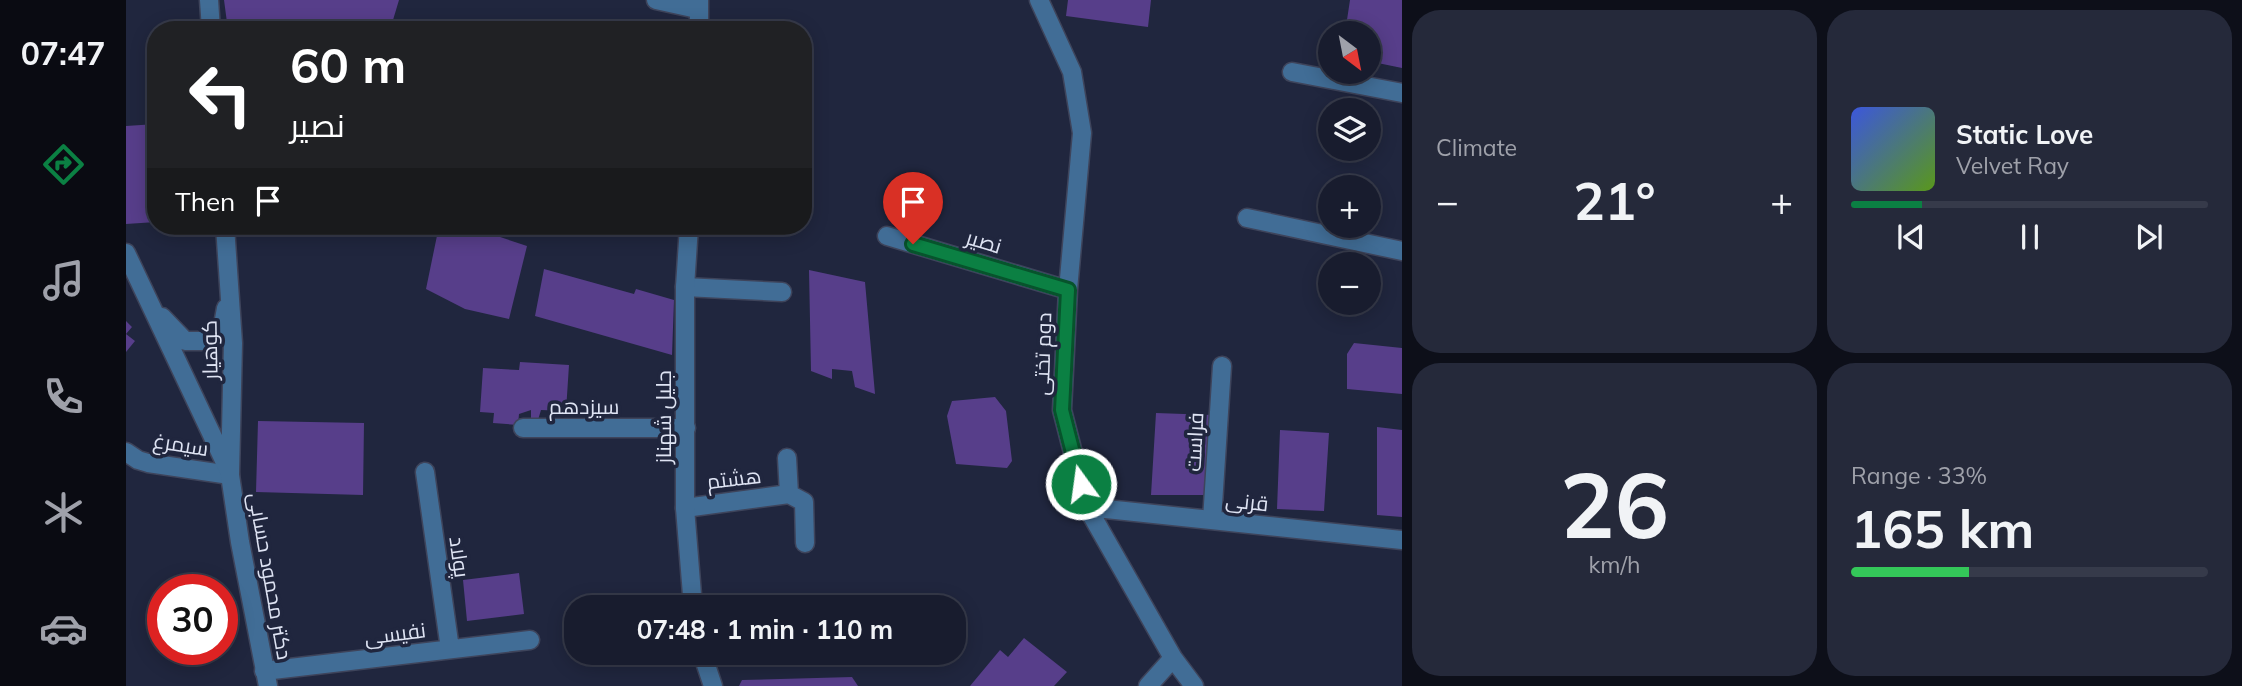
<!DOCTYPE html>
<meta charset="utf-8">
<style>
:root{--surface:#181c2e;--page:#25293a;--text:#f1f3f6;--muted:#9fa1aa;--line:#363a4a;--accent:#0b8043}
body{margin:0;font-family:Mulish,Cairo,sans-serif;background:var(--page);color:var(--text);height:100vh;display:flex;flex-direction:column;font-size:26px;white-space:nowrap}
*{box-sizing:border-box;margin:0}
p{font-size:23px;color:var(--muted)}
.icon{flex:none;width:38px;height:38px;fill:none;stroke:currentColor;stroke-width:2;stroke-linecap:round;stroke-linejoin:round}
.map{position:relative;flex:1;overflow:hidden}
.details{display:flex;flex-direction:column;gap:10px;padding:10px;background:#0d0f19;width:840px}
.details>*{flex:none}
.guide{position:absolute;left:21px;top:21px;width:665px;height:214px;border-radius:28px;box-shadow:0 4px 18px #0003,0 0 0 2px var(--line);background:#202124;color:#fff;overflow:hidden}
.needle{width:46px;rotate:148deg}
.tools{position:absolute;left:1192px;top:21px;display:grid;gap:14px}
.tools a{display:grid;place-items:center;width:63px;height:63px;border-radius:50%;background:var(--surface);box-shadow:0 4px 18px #0003,0 0 0 2px var(--line);font-size:35px}
.speed{position:absolute;left:21px;top:574px;display:flex;gap:14px;font-size:35px;font-weight:700;text-align:center}
.speed>*{display:grid;place-content:center;width:91px;height:91px;border-radius:50%;background:var(--surface);box-shadow:0 4px 18px #0003,0 0 0 2px var(--line);line-height:1}
.speed .limit{border:10px solid #d22;background:#fff;color:#111}
.pin{position:absolute;display:grid;place-items:center;width:60px;height:60px;color:#fff;margin:-72px -30px;border-radius:50% 50% 50% 0;rotate:-45deg;box-shadow:0 0 7px #0007}
.pin .icon{rotate:45deg}
.me{position:absolute;width:77px;margin:-38px;rotate:346deg;stroke-linejoin:round;filter:drop-shadow(0 0 5px #0008)}
.turn{display:flex;align-items:center;gap:24px;height:147px;padding:0 28px;font-size:32px}
.turn .icon{width:91px;height:91px;stroke-width:2.5}
.turn b{display:block;font-size:49px;line-height:60px}
.then{display:flex;align-items:center;height:66px;padding:0 28px;background:#0003;gap:14px;font-size:26px}
.big{font-size:52px;font-weight:700;line-height:1.1}
.details .widget{flex:1;display:flex;flex-direction:column;justify-content:center;gap:10px;min-width:0;padding:0 24px;border-radius:28px;background:var(--page)}
.details .dial{align-items:center;gap:0}
.dial b{font-size:91px;line-height:1}
.song{display:flex;align-items:center;gap:21px}
.cover{width:84px;height:84px;border-radius:10px;background:linear-gradient(135deg,hsl(230 70% 55%),hsl(90 70% 35%))}
.played{height:7px;border-radius:4px;background:linear-gradient(90deg,var(--accent) 20%,var(--line) 20%)}
.keys{display:flex;justify-content:space-around;direction:ltr}
.heat{display:flex;justify-content:space-between;align-items:center;font-size:38px;direction:ltr}
.charge{height:10px;border-radius:5px;background:linear-gradient(90deg,#34c759 33%,var(--line) 0)}
.details .tiles{flex:1;display:grid;gap:10px;grid-template-columns:repeat(2,1fr)}
.trip{position:absolute;left:438px;top:595px;width:402px;height:70px;border-radius:28px;background:var(--surface);box-shadow:0 4px 18px #0003,0 0 0 2px var(--line);font-weight:700;line-height:70px;text-align:center}
main{display:flex;flex:1;min-height:0}
.tab-bar{display:flex;flex-direction:column;width:126px;justify-content:space-around;align-items:center;background:#0a0b12;color:var(--muted)}
.tab-bar .icon{width:49px;height:49px}
.tab-bar .on{color:var(--accent)}
.tab-bar b{font-size:32px;color:var(--text)}
.map>svg:first-child{display:block}
.building{fill:#573e8a}
.lines{fill:none;stroke-linecap:round;stroke-linejoin:round}
.minor-casing{stroke:#3e445b;stroke-width:21}
.tertiary-casing{stroke:#3e445b;stroke-width:21}
.minor{stroke:#416d96;stroke-width:18}
.tertiary{stroke:#416d96;stroke-width:18}
.route-casing{stroke:#07532c;stroke-width:18}
.route{stroke:#0b8043;stroke-width:12}
.labels{text-anchor:middle;dominant-baseline:central;stroke-width:7;stroke-linejoin:round;paint-order:stroke}
.street-label{font-size:21px;fill:#dee3f3;stroke:#20263e}
</style>
<main>
<nav class="tab-bar">
<b>07:47</b>
<svg class="icon on" aria-label="directions" viewBox="0 0 24 24"><path d="M12 3l9 9-9 9-9-9zM9 14v-3h6M13 9l2 2-2 2"/></svg>
<svg class="icon" aria-label="music" viewBox="0 0 24 24"><path d="M9 18V5l10-2v13"/><circle cx="6" cy="18" r="3"/><circle cx="16" cy="16" r="3"/></svg>
<svg class="icon" aria-label="phone" viewBox="0 0 24 24"><path d="M5 4h4l2 5-3 2q2 4 5 5l2-3 5 2v4C11 20 4 13 5 4z"/></svg>
<svg class="icon" aria-label="climate" viewBox="0 0 24 24"><path d="M12 3v18M4 7l16 10M4 17L20 7"/></svg>
<svg class="icon" aria-label="car" viewBox="0 0 24 24"><path d="M5 17H2v-5l4-1 3-4h7l3 4 3 1v5h-3M9 17h6M6 11h13"/><circle cx="7" cy="17" r="2"/><circle cx="17" cy="17" r="2"/></svg>
</nav>
<div class="map">
<svg width="1276" height="686" viewBox="0 0 1276 686">
<rect width="100%" height="100%" fill="#20263e"/>
<!-- building -->
<path class="building" d="M 98,0 L 273,0 L 264,30 L 102,30 Z
M 942,0 L 1025,0 L 1022,27 L 940,16 Z
M 1224,0 L 1276,0 L 1276,68 L 1242,61 L 1242,33 L 1219,33 Z
M 30,124 L 30,222 L 0,224 L 0,126 Z
M 313,226 L 359,226 L 364,227 L 362,233 L 401,246 L 383,319 L 339,309 L 300,289 Z
M 418,269 L 508,294 L 510,289 L 548,300 L 546,355 L 409,316 Z
M 683,270 L 739,282 L 749,394 L 729,387 L 726,371 L 706,369 L 706,379 L 685,371 Z
M 0,321 L 6,327 L 0,334 L 9,341 L 0,352 Z
M 1228,343 L 1276,348 L 1276,394 L 1221,389 L 1221,354 Z
M 394,362 L 443,365 L 440,411 L 415,410 L 412,420 L 405,418 L 405,410 L 393,414 L 392,425 L 367,423 L 368,413 L 354,412 L 357,368 L 393,370 Z
M 869,397 L 880,411 L 886,461 L 881,468 L 830,464 L 821,416 L 826,401 Z
M 1030,413 L 1086,415 L 1081,495 L 1025,495 Z
M 132,421 L 238,423 L 237,495 L 130,492 Z
M 1251,427 L 1276,430 L 1276,517 L 1251,515 Z
M 1154,430 L 1203,433 L 1198,511 L 1151,509 Z
M 393,573 L 398,614 L 341,621 L 337,580 Z
M 898,638 L 941,672 L 928,686 L 844,686 L 874,650 L 882,657 Z
M 726,677 L 732,686 L 613,686 L 616,680 Z"/>
<g class="lines">
<!-- minor casing -->
<g class="minor-casing">
<path id="minor" d="M 530,0 L 571,9
M 913,0 L 946,72 L 956,133 L 942,290 L 936,410 L 961,507 L 1047,658 L 1068,686
M 1166,72 L 1276,93
M 1121,218 L 1276,251
M 761,236 L 942,290
M 559,287 L 656,292
M 397,428 L 560,428
M 0,452 L 12,460 L 22,463 L 104,475
M 661,458 L 663,494 L 678,502 L 679,543
M 299,472 L 324,649
M 961,507 L 1276,540
M 559,508 L 663,494
M 1086,520 L 1096,366
M 138,671 L 404,640
M 1022,686 L 1047,658"/>
</g>
<!-- tertiary casing -->
<g class="tertiary-casing">
<path id="tertiary" d="M 83,0 L 85,30
M 573,0 L 573,30
M 99,226 L 107,343 L 104,475 L 114,542 L 142,686
M 563,226 L 559,287 L 559,508 L 567,607
M 0,253 L 103,471
M 36,317 L 59,341 L 81,341 L 97,325 L 100,308
M 576,653 L 587,686"/>
</g>
<!-- minor -->
<use href="#minor" class="minor"/>
<!-- tertiary -->
<use href="#tertiary" class="tertiary"/>
</g>
<g class="lines">
<!-- route casing -->
<g class="route-casing">
<path id="route" d="M 787,244 L 942,290 L 936,410 L 955,484"/>
</g>
<!-- route -->
<use href="#route" class="route"/>
</g>
<g class="labels">
<!-- street labels -->
<g class="street-label">
<text transform="translate(858 241) rotate(17)">نصیر</text>
<text transform="translate(83 350) rotate(-91)">کوهیار</text>
<text transform="translate(916 354) rotate(-88)">دوم تختی</text>
<text x="458" y="406">سیزدهم</text>
<text transform="translate(537 417) rotate(-90)">جلیل شهناز</text>
<text transform="translate(1068 442) rotate(-87)">فراست</text>
<text transform="translate(55 444) rotate(9)">سیمرغ</text>
<text transform="translate(608 478) rotate(-7)">هشتم</text>
<text transform="translate(1121 501) rotate(6)">قرنی</text>
<text transform="translate(334 557) rotate(82)">پولاد</text>
<text transform="translate(145 576) rotate(80)">دکتر محمود حسابی</text>
<text transform="translate(269 633) rotate(-7)">نفیسی</text>
</g>
</g>
</svg>
<div class="tools">
<a><svg class="needle" viewBox="-14 -14 28 28"><path d="M0-13l5 13h-10z" fill="#e53935"/><path d="M0 13l5-13h-10z" fill="#9fa1aa"/></svg></a>
<a><svg class="icon" aria-label="layers" viewBox="0 0 24 24"><path d="M12 4l9 5-9 5-9-5zM3 14l9 5 9-5"/></svg></a>
<a>+</a>
<a>−</a>
</div>
<div class="speed"><div class="limit">30</div></div>
<div class="pin" style="left:787px;top:244px;background:#d93025"><svg class="icon" aria-label="arrive" viewBox="0 0 24 24"><path d="M6 21V4h12l-3 4 3 4H6"/></svg></div>
<svg class="me" style="left:955px;top:484px" viewBox="-20 -20 40 40"><circle r="17" fill="#0b8043" stroke="#fff" stroke-width="3"/><path d="M0-11L8 9 0 5-8 9z" fill="#fff"/></svg>
<div class="trip">07:48 · 1 min · 110 m</div>
<div class="guide">
<div class="turn"><svg class="icon" aria-label="left" viewBox="0 0 24 24"><path d="M17 20v-9H6M10 6l-5 5 5 5"/></svg><div><b>60 m</b>نصیر</div></div>
<div class="then">Then<svg class="icon" aria-label="arrive" viewBox="0 0 24 24"><path d="M6 21V4h12l-3 4 3 4H6"/></svg></div>
</div>
</div>
<section class="details">
<div class="tiles">
<div class="widget"><p>Climate</p>
<div class="heat"><a>−</a><b class="big">21°</b><a>+</a></div>
</div>
<div class="widget">
<div class="song"><i class="cover"></i><div><b>Static Love</b><p>Velvet Ray</p></div></div>
<div class="played"></div>
<div class="keys"><svg class="icon" aria-label="previous" viewBox="0 0 24 24"><path d="M18 5L8 12l10 7zM5 5v14"/></svg><svg class="icon" aria-label="pause" viewBox="0 0 24 24"><path d="M8 5v14M16 5v14"/></svg><svg class="icon" aria-label="next" viewBox="0 0 24 24"><path d="M6 5l10 7-10 7zM19 5v14"/></svg></div>
</div>
<div class="widget dial"><b>26</b><p>km/h</p></div>
<div class="widget"><p>Range · 33%</p><b class="big">165 km</b><div class="charge"></div></div>
</div>
</section>
</main>
